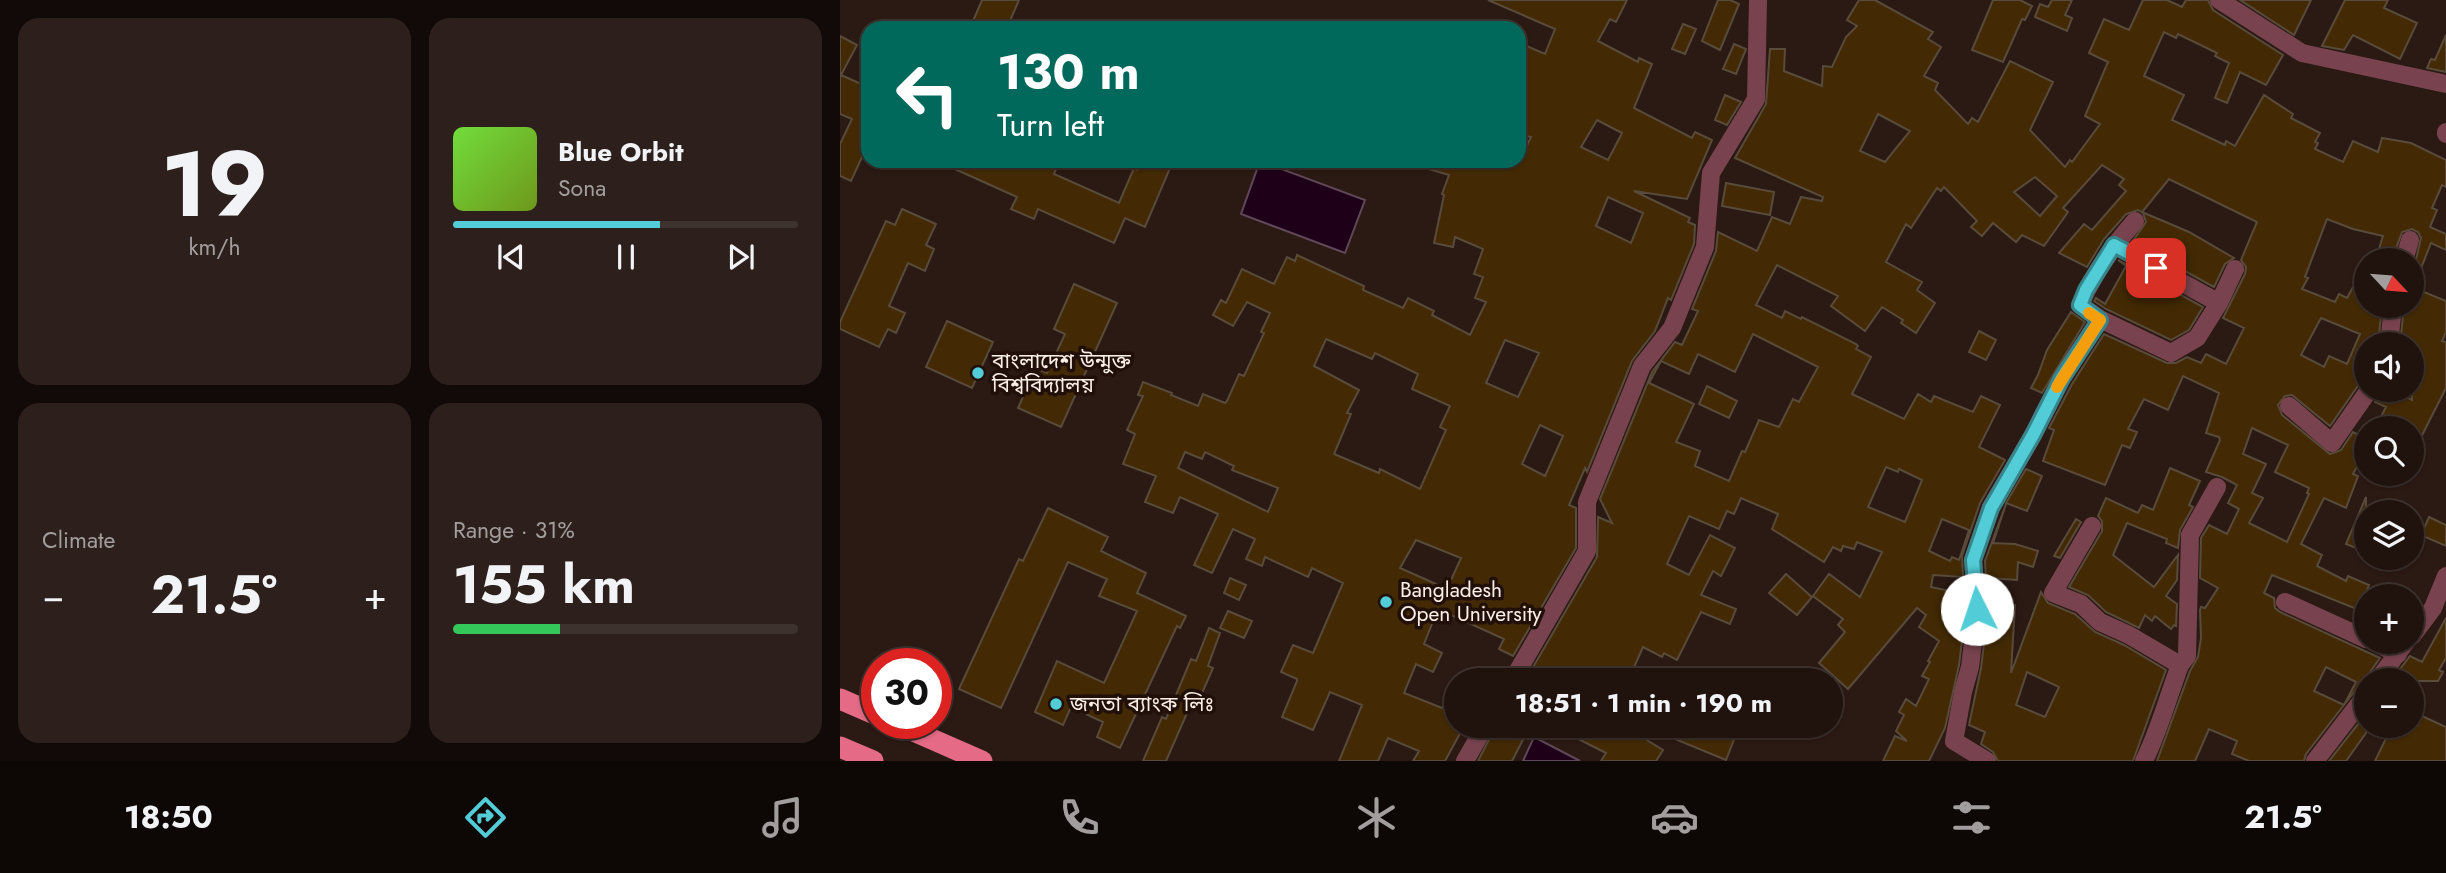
<!DOCTYPE html>
<meta charset="utf-8">
<style>
:root{--surface:#20130e;--page:#2d201c;--text:#f1f3f6;--muted:#a29e9e;--line:#3d322e;--accent:#52ccd6}
body{margin:0;font-family:Jost,"Noto Sans Bengali",sans-serif;background:var(--page);color:var(--text);height:100vh;display:flex;flex-direction:column;font-size:26px;white-space:nowrap}
*{box-sizing:border-box;margin:0}
p{font-size:23px;color:var(--muted)}
.icon{flex:none;width:38px;height:38px;fill:none;stroke:currentColor;stroke-width:2;stroke-linecap:round;stroke-linejoin:round}
.map{position:relative;flex:1;overflow:hidden}
.side{display:flex;flex-direction:column;gap:18px;padding:18px;background:#120a08;width:840px}
.side>*{flex:none}
.top-card{position:absolute;left:21px;top:21px;width:665px;height:147px;border-radius:21px;box-shadow:0 2px 5px #0004,0 0 0 2px var(--line);background:#00695c;color:#fff;overflow:hidden}
.needle{width:46px;rotate:116deg}
.tools{position:absolute;left:1514px;top:248px;display:grid;gap:14px}
.tools a{display:grid;place-items:center;width:70px;height:70px;border-radius:50%;background:var(--surface);box-shadow:0 2px 5px #0004,0 0 0 2px var(--line);font-size:35px}
.speed{position:absolute;left:21px;top:648px;display:flex;gap:14px;font-size:35px;font-weight:700;text-align:center}
.speed>*{display:grid;place-content:center;width:91px;height:91px;border-radius:50%;background:var(--surface);box-shadow:0 2px 5px #0004,0 0 0 2px var(--line);line-height:1}
.speed .limit{border:10px solid #d22;background:#fff;color:#111}
.pin{position:absolute;display:grid;place-items:center;width:60px;height:60px;color:#fff;margin:-30px;border-radius:14px;box-shadow:0 4px 10px #0006}
.me{position:absolute;width:77px;margin:-38px;rotate:356deg;stroke-linejoin:round;filter:drop-shadow(0 0 5px #0008)}
.turn{display:flex;align-items:center;gap:24px;height:147px;padding:0 21px;font-size:32px}
.turn .icon{width:91px;height:91px;stroke-width:2.5}
.turn b{display:block;font-size:49px;line-height:60px}
.big{font-size:52px;font-weight:700;line-height:1.1}
.side .card{flex:1;display:flex;flex-direction:column;justify-content:center;gap:10px;min-width:0;padding:0 24px;border-radius:21px;background:var(--page)}
.side .dial{align-items:center;gap:0}
.dial b{font-size:91px;line-height:1}
.song{display:flex;align-items:center;gap:21px}
.cover{width:84px;height:84px;border-radius:10px;background:linear-gradient(135deg,hsl(100 70% 55%),hsl(80 70% 35%))}
.played{height:7px;border-radius:4px;background:linear-gradient(90deg,var(--accent) 60%,var(--line) 60%)}
.keys{display:flex;justify-content:space-around;direction:ltr}
.heat{display:flex;justify-content:space-between;align-items:center;font-size:38px;direction:ltr}
.charge{height:10px;border-radius:5px;background:linear-gradient(90deg,#34c759 31%,var(--line) 0)}
.side .tiles{flex:1;display:grid;gap:18px;grid-template-columns:repeat(2,1fr)}
.trip{position:absolute;left:604px;top:668px;width:399px;height:70px;border-radius:35px;background:var(--surface);box-shadow:0 2px 5px #0004,0 0 0 2px var(--line);font-weight:700;line-height:70px;text-align:center}
.tabs{display:flex;height:112px;justify-content:space-around;align-items:center;background:#0d0806;color:var(--muted)}
.tabs .icon{width:49px;height:49px}
.tabs .active{color:var(--accent)}
.tabs b{font-size:32px;color:var(--text)}
main{display:flex;flex:1;min-height:0}
.map>svg:first-child{display:block}
.water{fill:#1e0019;stroke:#614858;stroke-width:2}
.building{fill:#432a04;stroke:#584b3b;stroke-width:2;fill-rule:evenodd}
.lines{fill:none;stroke-linecap:round;stroke-linejoin:round}
.minor{stroke:#78434e;stroke-width:18}
.trunk{stroke:#e46a86;stroke-width:21}
.route-casing{stroke:#35858b;stroke-width:18}
.route{stroke:#52ccd6;stroke-width:12}
.slow{stroke:#f59e0b;stroke-width:12}
.poi-dot{fill:#52ccd6;stroke:#21100a;stroke-width:2.5}
.labels{text-anchor:middle;dominant-baseline:central;stroke-width:7;stroke-linejoin:round;paint-order:stroke}
.poi-label{font-size:21px;fill:#fcefea;stroke:#21100a;text-anchor:start}
</style>
<main>
<section class="side">
<div class="tiles">
<div class="card dial"><b>19</b><p>km/h</p></div>
<div class="card">
<div class="song"><i class="cover"></i><div><b>Blue Orbit</b><p>Sona</p></div></div>
<div class="played"></div>
<div class="keys"><svg class="icon" aria-label="previous" viewBox="0 0 24 24"><path d="M18 5L8 12l10 7zM5 5v14"/></svg><svg class="icon" aria-label="pause" viewBox="0 0 24 24"><path d="M8 5v14M16 5v14"/></svg><svg class="icon" aria-label="next" viewBox="0 0 24 24"><path d="M6 5l10 7-10 7zM19 5v14"/></svg></div>
</div>
<div class="card"><p>Climate</p>
<div class="heat"><a>−</a><b class="big">21.5°</b><a>+</a></div>
</div>
<div class="card"><p>Range · 31%</p><b class="big">155 km</b><div class="charge"></div></div>
</div>
</section>
<div class="map">
<svg width="1606" height="761" viewBox="0 0 1606 761">
<rect width="100%" height="100%" fill="#2b1913"/>
<!-- water -->
<path class="water" d="M 420,161 L 525,200 L 505,253 L 401,214 Z
M 694,737 L 740,761 L 683,761 Z"/>
<!-- building -->
<path class="building" d="M 142,0 L 179,0 L 167,28 L 130,28 Z
M 648,0 L 787,0 L 776,22 L 770,19 L 758,41 L 798,62 L 799,58 L 812,64 L 794,108 L 852,138 L 855,132 L 872,140 L 847,199 L 794,191 L 850,218 L 848,222 L 855,225 L 854,244 L 831,300 L 828,298 L 815,331 L 792,361 L 747,472 L 745,468 L 729,505 L 736,508 L 736,548 L 673,656 L 659,649 L 664,639 L 598,609 L 584,644 L 602,653 L 593,672 L 576,664 L 564,693 L 602,708 L 616,683 L 616,726 L 624,726 L 605,761 L 573,761 L 579,751 L 548,738 L 538,761 L 499,761 L 522,705 L 490,692 L 473,730 L 442,717 L 457,681 L 457,679 L 441,672 L 453,645 L 473,653 L 503,583 L 472,568 L 468,577 L 425,557 L 422,566 L 406,559 L 415,539 L 393,529 L 372,573 L 354,565 L 378,514 L 340,497 L 333,513 L 305,502 L 316,476 L 283,464 L 295,434 L 287,430 L 303,396 L 298,395 L 303,382 L 332,393 L 331,395 L 358,406 L 363,394 L 385,403 L 387,401 L 399,374 L 404,376 L 424,333 L 421,332 L 430,313 L 407,302 L 393,326 L 373,315 L 381,300 L 386,303 L 402,269 L 434,284 L 447,257 L 455,261 L 457,255 L 524,286 L 523,290 L 563,308 L 568,298 L 594,311 L 592,315 L 630,335 L 646,302 L 635,298 L 643,277 L 634,274 L 643,249 L 615,237 L 613,247 L 594,243 L 604,195 L 602,194 L 609,175 L 572,164 L 573,161 L 680,161 L 691,137 L 679,135 L 679,92 L 686,68 L 679,65 L 679,51 L 682,44 L 705,54 L 715,29 ZM 757,120 L 782,133 L 768,160 L 741,147 ZM 768,197 L 803,213 L 791,243 L 756,226 ZM 486,339 L 532,359 L 535,353 L 578,374 L 572,389 L 610,406 L 600,427 L 606,430 L 580,489 L 540,469 L 539,473 L 494,454 L 511,414 L 507,413 L 519,390 L 474,366 ZM 665,340 L 699,353 L 678,397 L 646,383 ZM 700,425 L 723,436 L 705,476 L 682,464 ZM 345,452 L 362,459 L 365,452 L 394,466 L 392,470 L 438,488 L 428,512 L 338,468 ZM 576,540 L 621,558 L 607,589 L 560,568 Z
M 878,0 L 890,0 L 899,4 L 880,50 L 862,41 Z
M 1019,0 L 1035,0 L 1093,32 L 1088,39 L 1101,47 L 1084,76 L 1098,83 L 1095,90 L 1128,124 L 1132,118 L 1138,122 L 1170,61 L 1213,82 L 1190,130 L 1225,167 L 1230,160 L 1232,162 L 1260,124 L 1245,116 L 1268,62 L 1249,53 L 1264,19 L 1289,30 L 1303,0 L 1327,0 L 1342,7 L 1346,0 L 1368,0 L 1373,10 L 1443,55 L 1426,85 L 1400,72 L 1387,103 L 1375,98 L 1389,63 L 1375,56 L 1377,53 L 1338,34 L 1336,38 L 1324,32 L 1304,76 L 1344,95 L 1332,120 L 1385,145 L 1386,141 L 1395,146 L 1424,95 L 1453,114 L 1451,118 L 1480,133 L 1475,142 L 1478,143 L 1475,149 L 1503,162 L 1513,141 L 1538,152 L 1542,138 L 1571,143 L 1606,160 L 1606,187 L 1602,185 L 1592,208 L 1597,210 L 1590,227 L 1606,234 L 1606,250 L 1591,243 L 1572,291 L 1572,269 L 1575,264 L 1581,238 L 1578,232 L 1572,229 L 1562,232 L 1553,257 L 1538,252 L 1543,236 L 1513,229 L 1487,219 L 1465,277 L 1468,278 L 1462,289 L 1495,302 L 1499,294 L 1507,298 L 1513,287 L 1526,293 L 1526,306 L 1542,306 L 1538,345 L 1526,345 L 1526,379 L 1520,383 L 1490,426 L 1452,395 L 1445,396 L 1438,405 L 1442,415 L 1490,454 L 1501,450 L 1513,432 L 1526,439 L 1526,449 L 1513,474 L 1518,476 L 1506,508 L 1484,498 L 1461,544 L 1482,555 L 1477,566 L 1506,581 L 1508,576 L 1529,585 L 1519,610 L 1432,575 L 1424,593 L 1434,598 L 1435,608 L 1440,612 L 1540,658 L 1528,675 L 1526,684 L 1517,688 L 1504,705 L 1516,682 L 1486,667 L 1474,691 L 1504,705 L 1466,754 L 1464,761 L 1409,761 L 1392,754 L 1397,741 L 1369,729 L 1355,761 L 1317,761 L 1350,671 L 1358,657 L 1361,638 L 1360,610 L 1361,607 L 1365,608 L 1378,588 L 1360,578 L 1361,538 L 1369,525 L 1387,534 L 1399,509 L 1388,503 L 1397,485 L 1382,477 L 1366,472 L 1380,440 L 1379,437 L 1366,433 L 1379,393 L 1343,376 L 1328,410 L 1304,399 L 1288,429 L 1297,432 L 1290,448 L 1282,445 L 1265,485 L 1203,461 L 1214,430 L 1209,428 L 1232,384 L 1264,334 L 1327,363 L 1336,363 L 1347,357 L 1361,363 L 1366,354 L 1386,364 L 1404,328 L 1383,318 L 1405,274 L 1406,267 L 1401,260 L 1417,222 L 1329,179 L 1302,212 L 1349,232 L 1394,258 L 1385,264 L 1374,287 L 1292,242 L 1306,222 L 1303,213 L 1298,210 L 1286,214 L 1264,239 L 1247,267 L 1219,253 L 1244,224 L 1252,230 L 1286,191 L 1279,185 L 1284,179 L 1262,165 L 1223,208 L 1228,212 L 1204,246 L 1182,235 L 1176,242 L 1153,223 L 1142,236 L 1131,227 L 1137,221 L 1104,187 L 1101,191 L 1097,188 L 1071,228 L 1066,224 L 1046,262 L 1082,282 L 1077,290 L 1095,303 L 1076,333 L 1061,323 L 1063,320 L 1042,307 L 1025,331 L 991,306 L 998,296 L 937,265 L 916,305 L 942,318 L 945,311 L 961,319 L 962,317 L 1016,344 L 1018,346 L 1016,349 L 1031,357 L 1012,394 L 1064,419 L 1078,394 L 1091,402 L 1094,396 L 1133,412 L 1141,396 L 1160,405 L 1139,447 L 1165,460 L 1140,503 L 1122,556 L 1123,577 L 1093,575 L 1091,587 L 1124,594 L 1126,609 L 1119,665 L 1105,728 L 1089,761 L 1043,761 L 1055,736 L 1067,741 L 1056,731 L 1064,715 L 1059,712 L 1066,699 L 1076,706 L 1089,679 L 1082,676 L 1090,662 L 1088,661 L 1099,641 L 1079,627 L 1086,615 L 1077,608 L 1008,689 L 979,663 L 1005,632 L 998,625 L 1003,619 L 973,596 L 989,574 L 1020,597 L 1042,552 L 1017,542 L 1014,549 L 1003,546 L 1001,551 L 993,547 L 984,562 L 932,529 L 938,514 L 901,498 L 894,514 L 887,511 L 879,529 L 849,516 L 827,564 L 849,575 L 870,535 L 895,548 L 881,576 L 873,571 L 861,595 L 896,609 L 890,624 L 861,612 L 837,660 L 824,653 L 822,657 L 803,647 L 788,681 L 685,681 L 757,557 L 758,517 L 772,523 L 760,499 L 812,372 L 835,342 L 842,345 L 858,311 L 852,309 L 876,251 L 878,232 L 917,251 L 932,217 L 950,224 L 961,197 L 982,201 L 983,197 L 895,158 L 926,104 L 930,49 L 945,49 L 944,71 L 982,86 L 983,66 L 992,67 L 1006,37 L 1017,26 L 1007,20 ZM 1038,114 L 1070,131 L 1045,162 L 1020,151 ZM 1195,177 L 1217,196 L 1200,216 L 1174,192 ZM 1481,318 L 1520,334 L 1507,364 L 1489,356 L 1484,367 L 1461,355 ZM 913,334 L 978,367 L 959,402 L 953,399 L 939,427 L 919,420 L 905,452 L 902,451 L 889,481 L 855,466 L 860,451 L 836,442 L 854,404 L 809,383 L 821,361 L 849,374 L 858,354 L 895,372 ZM 1412,428 L 1448,445 L 1435,472 L 1469,488 L 1467,493 L 1469,494 L 1447,542 L 1409,523 L 1423,498 L 1412,493 L 1426,464 L 1403,454 ZM 1046,467 L 1058,472 L 1059,469 L 1082,480 L 1065,522 L 1028,507 ZM 1102,519 L 1129,530 L 1119,560 L 1112,557 L 1110,561 L 1089,551 Z
M 1153,0 L 1180,0 L 1192,6 L 1185,20 L 1182,19 L 1163,62 L 1132,50 Z
M 1212,0 L 1232,0 L 1225,15 L 1232,18 L 1227,31 L 1195,17 L 1200,4 L 1208,7 Z
M 1400,0 L 1471,0 L 1454,35 Z
M 1505,0 L 1548,0 L 1544,8 L 1577,23 L 1560,59 L 1513,35 L 1504,50 L 1482,46 Z
M 843,24 L 856,29 L 845,54 L 832,49 Z
M 1606,35 L 1606,72 L 1587,68 L 1591,59 L 1595,60 Z
M 0,36 L 17,45 L 1,75 L 28,87 L 28,144 L 11,181 L 0,176 L 0,144 L 12,119 L 0,114 Z
M 894,44 L 906,49 L 896,74 L 883,69 Z
M 885,95 L 901,102 L 887,125 L 875,120 Z
M 97,161 L 205,161 L 217,166 L 214,174 L 279,203 L 294,168 L 297,170 L 301,161 L 333,161 L 305,227 L 285,218 L 274,243 L 198,209 L 194,219 L 171,209 L 177,197 Z
M 886,183 L 934,192 L 930,215 L 882,206 Z
M 62,209 L 96,224 L 86,245 L 94,249 L 85,271 L 68,263 L 49,306 L 65,313 L 56,333 L 48,329 L 39,347 L 0,329 L 0,322 L 46,221 L 55,225 Z
M 1278,260 L 1363,307 L 1349,330 L 1331,340 L 1266,309 L 1254,301 L 1256,298 L 1265,304 L 1286,266 Z
M 234,284 L 277,303 L 221,427 L 178,408 L 196,368 L 207,373 L 225,334 L 214,329 Z
M 1579,290 L 1606,301 L 1606,332 L 1602,341 L 1606,342 L 1606,388 L 1572,455 L 1572,429 L 1535,429 L 1546,407 L 1535,402 L 1540,390 L 1552,390 L 1572,400 L 1572,345 L 1560,345 L 1564,306 L 1573,306 Z
M 1231,312 L 1245,322 L 1202,393 L 1191,388 L 1198,375 L 1207,350 Z
M 107,321 L 153,342 L 132,388 L 86,367 Z
M 1139,331 L 1156,340 L 1146,360 L 1129,352 Z
M 867,386 L 897,401 L 889,418 L 859,404 Z
M 1330,468 L 1360,481 L 1349,505 L 1353,507 L 1340,530 L 1338,548 L 1326,543 L 1327,539 L 1287,523 L 1273,555 L 1314,587 L 1338,555 L 1337,580 L 1326,596 L 1337,604 L 1336,626 L 1334,625 L 1331,629 L 1315,616 L 1312,621 L 1305,615 L 1299,628 L 1266,612 L 1248,595 L 1229,587 L 1262,531 L 1262,521 L 1258,516 L 1266,498 L 1298,513 L 1302,505 L 1313,510 Z
M 1186,469 L 1202,476 L 1187,511 L 1166,503 Z
M 1526,497 L 1526,552 L 1506,544 Z
M 1166,504 L 1153,543 L 1175,544 L 1198,551 L 1193,567 L 1178,562 L 1177,580 L 1146,578 L 1145,561 Z
M 208,508 L 268,537 L 261,551 L 306,573 L 297,593 L 346,616 L 340,628 L 337,626 L 280,748 L 257,737 L 263,722 L 231,707 L 223,725 L 195,712 L 217,661 L 264,683 L 297,611 L 259,596 L 267,579 L 228,562 L 161,708 L 119,689 L 179,559 L 183,561 Z
M 1589,517 L 1606,525 L 1606,546 L 1581,535 Z
M 1236,519 L 1241,522 L 1220,558 L 1214,556 Z
M 946,574 L 972,597 L 957,615 L 929,593 Z
M 390,578 L 406,585 L 399,600 L 384,593 Z
M 1201,592 L 1208,603 L 1235,614 L 1255,632 L 1284,645 L 1326,670 L 1293,761 L 1158,761 L 1153,752 L 1141,744 L 1145,732 L 1129,725 L 1141,668 L 1148,610 L 1148,599 L 1175,605 L 1171,673 ZM 1187,672 L 1219,687 L 1205,717 L 1176,705 Z
M 388,611 L 412,621 L 404,638 L 380,628 Z
M 1606,618 L 1606,658 L 1599,670 L 1603,672 L 1598,681 L 1551,681 L 1570,656 L 1582,662 Z
M 369,628 L 380,633 L 368,666 L 373,668 L 356,707 L 351,704 L 326,761 L 303,761 L 322,717 L 326,719 L 351,659 L 356,661 Z
M 1526,714 L 1526,733 L 1506,761 L 1489,761 Z
M 1582,716 L 1606,727 L 1606,761 L 1535,761 L 1552,726 L 1577,726 Z
M 656,726 L 690,726 L 672,761 L 638,761 Z
M 713,726 L 784,726 L 823,750 L 816,761 L 761,761 L 766,753 Z
M 842,726 L 890,726 L 897,732 L 886,760 L 835,739 Z"/>
<g class="lines">
<!-- minor -->
<path class="minor" d="M 1379,0 L 1462,53 L 1606,84
M 1606,132 L 1606,134
M 1295,221 C 1273,246 1253,274 1240,305 L 1260,319 L 1331,353 L 1357,338 L 1379,303 L 1395,269
M 1274,245 L 1379,303
M 1564,261 L 1570,240
M 1549,345 L 1553,306
M 1449,406 L 1492,443 L 1529,390
M 1252,526 L 1213,593 L 1241,604 L 1260,622 L 1289,635 L 1340,665 C 1328,697 1319,731 1304,761
M 1445,602 L 1526,639
M 1572,636 L 1593,608 L 1606,576
M 1533,642 L 1558,654
M 1340,665 L 1347,656 L 1350,535 L 1377,487
M 672,681 L 747,551 L 747,502 L 802,366 L 832,328 L 865,247 L 871,173 L 916,99 L 918,0
M 1537,681 L 1566,642
M 625,761 L 645,726
M 1147,761 L 1114,741 L 1123,692 L 1130,667 L 1137,609 L 1133,560 L 1151,507 L 1193,435 L 1222,378 L 1260,319
M 1475,761 L 1526,695"/>
<!-- trunk -->
<path class="trunk" d="M 0,699 L 37,715
M 55,723 L 142,761
M 0,747 L 33,761"/>
</g>
<g class="lines">
<!-- route casing -->
<g class="route-casing">
<path id="route" d="M 1137,609 L 1133,560 L 1151,508 L 1193,435 L 1222,378 L 1260,320 L 1240,305 L 1246,290 L 1274,245 L 1316,268"/>
</g>
<!-- route -->
<use href="#route" class="route"/>
<!-- slow -->
<path class="slow" d="M 1217,387 L 1260,320 L 1249,313"/>
</g>
<!-- markers -->
<g class="poi-dot">
<circle cx="138" cy="373" r="7"/>
<circle cx="546" cy="602" r="7"/>
<circle cx="216" cy="704" r="7"/>
</g>
<g class="labels">
<!-- poi labels -->
<g class="poi-label">
<text x="152" y="361">বাংলাদেশ উন্মুক্ত<tspan x="152" dy="24">বিশ্ববিদ্যালয়</tspan></text>
<text x="560" y="590">Bangladesh<tspan x="560" dy="24">Open University</tspan></text>
<text x="230" y="704">জনতা ব্যাংক লিঃ</text>
</g>
</g>
</svg>
<div class="tools">
<a><svg class="needle" viewBox="-14 -14 28 28"><path d="M0-13l5 13h-10z" fill="#e53935"/><path d="M0 13l5-13h-10z" fill="#a29e9e"/></svg></a>
<a><svg class="icon" aria-label="sound" viewBox="0 0 24 24"><path d="M4 9h4l5-4v14l-5-4H4zM17 9q2 3 0 6"/></svg></a>
<a><svg class="icon" aria-label="search" viewBox="0 0 24 24"><circle cx="10" cy="10" r="6"/><path d="M15 15l6 6"/></svg></a>
<a><svg class="icon" aria-label="layers" viewBox="0 0 24 24"><path d="M12 4l9 5-9 5-9-5zM3 14l9 5 9-5"/></svg></a>
<a>+</a>
<a>−</a>
</div>
<div class="speed"><div class="limit">30</div></div>
<div class="pin" style="left:1316px;top:268px;background:#d93025"><svg class="icon" aria-label="arrive" viewBox="0 0 24 24"><path d="M6 21V4h12l-3 4 3 4H6"/></svg></div>
<svg class="me" style="left:1137px;top:609px" viewBox="-20 -20 40 40"><circle r="19" fill="#fff"/><path d="M0-13L10 11 0 6-10 11z" fill="#52ccd6"/></svg>
<div class="trip">18:51 · 1 min · 190 m</div>
<div class="top-card">
<div class="turn"><svg class="icon" aria-label="left" viewBox="0 0 24 24"><path d="M17 20v-9H6M10 6l-5 5 5 5"/></svg><div><b>130 m</b>Turn left</div></div>
</div>
</div>
</main>
<nav class="tabs">
<b>18:50</b>
<svg class="icon active" aria-label="directions" viewBox="0 0 24 24"><path d="M12 3l9 9-9 9-9-9zM9 14v-3h6M13 9l2 2-2 2"/></svg>
<svg class="icon" aria-label="music" viewBox="0 0 24 24"><path d="M9 18V5l10-2v13"/><circle cx="6" cy="18" r="3"/><circle cx="16" cy="16" r="3"/></svg>
<svg class="icon" aria-label="phone" viewBox="0 0 24 24"><path d="M5 4h4l2 5-3 2q2 4 5 5l2-3 5 2v4C11 20 4 13 5 4z"/></svg>
<svg class="icon" aria-label="climate" viewBox="0 0 24 24"><path d="M12 3v18M4 7l16 10M4 17L20 7"/></svg>
<svg class="icon" aria-label="car" viewBox="0 0 24 24"><path d="M5 17H2v-5l4-1 3-4h7l3 4 3 1v5h-3M9 17h6M6 11h13"/><circle cx="7" cy="17" r="2"/><circle cx="17" cy="17" r="2"/></svg>
<svg class="icon" aria-label="filters" viewBox="0 0 24 24"><path d="M4 7h16M4 17h16"/><circle cx="9" cy="7" r="2"/><circle cx="15" cy="17" r="2"/></svg>
<b>21.5°</b>
</nav>
